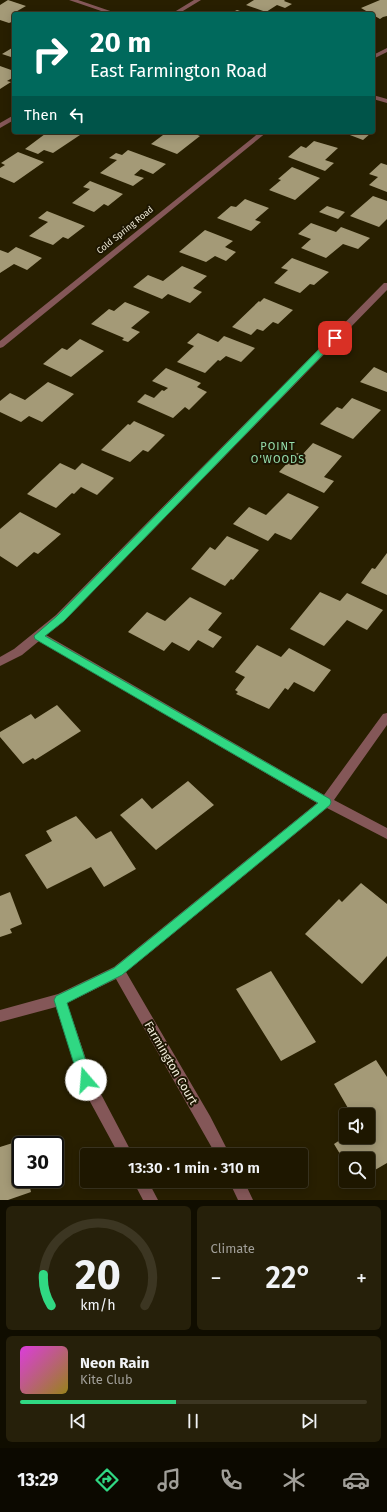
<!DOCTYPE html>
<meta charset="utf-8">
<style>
:root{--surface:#1e1700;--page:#26200a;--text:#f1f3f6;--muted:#a19f99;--line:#3c3622;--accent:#30d883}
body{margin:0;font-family:"Fira Sans",sans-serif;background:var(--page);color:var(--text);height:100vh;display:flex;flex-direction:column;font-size:15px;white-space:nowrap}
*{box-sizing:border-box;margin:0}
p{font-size:13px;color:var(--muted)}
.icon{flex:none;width:22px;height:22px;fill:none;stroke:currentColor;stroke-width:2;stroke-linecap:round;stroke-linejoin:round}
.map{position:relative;height:1200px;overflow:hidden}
.side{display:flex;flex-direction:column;gap:6px;padding:6px;background:#100d00;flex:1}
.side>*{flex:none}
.top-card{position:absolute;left:12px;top:12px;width:363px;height:122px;border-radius:4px;box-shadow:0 2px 10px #0003,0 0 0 1px var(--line);background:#00695c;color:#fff;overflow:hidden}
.tools{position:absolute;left:339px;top:1108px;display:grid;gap:8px}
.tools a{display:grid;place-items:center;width:36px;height:36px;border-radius:4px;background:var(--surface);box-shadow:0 2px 10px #0003,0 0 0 1px var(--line);font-size:20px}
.speed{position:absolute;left:12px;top:1136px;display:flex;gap:8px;font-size:20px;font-weight:700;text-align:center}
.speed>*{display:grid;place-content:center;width:52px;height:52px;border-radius:50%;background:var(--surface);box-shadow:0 2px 10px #0003,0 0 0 1px var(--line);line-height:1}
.speed .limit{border:2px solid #111;border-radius:6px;background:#fff;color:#111}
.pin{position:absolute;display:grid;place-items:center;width:34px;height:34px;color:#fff;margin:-17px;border-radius:8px;box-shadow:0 2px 6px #0006}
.me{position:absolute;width:44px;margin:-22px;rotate:342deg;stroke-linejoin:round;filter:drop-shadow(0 0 3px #0008)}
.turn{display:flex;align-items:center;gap:14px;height:84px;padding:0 12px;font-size:18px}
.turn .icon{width:52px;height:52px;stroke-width:2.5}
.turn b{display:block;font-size:28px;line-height:34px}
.then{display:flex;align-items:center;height:38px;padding:0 12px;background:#0003;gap:8px;font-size:15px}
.big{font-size:30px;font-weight:600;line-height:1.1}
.side .tile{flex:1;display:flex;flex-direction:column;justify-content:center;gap:6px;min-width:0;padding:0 14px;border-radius:6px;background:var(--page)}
.side .dial{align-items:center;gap:0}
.dial svg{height:104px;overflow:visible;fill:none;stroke:var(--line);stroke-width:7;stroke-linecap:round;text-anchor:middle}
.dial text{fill:var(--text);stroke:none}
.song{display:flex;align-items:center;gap:12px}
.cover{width:48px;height:48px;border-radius:6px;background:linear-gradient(135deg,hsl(300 70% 55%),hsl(50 70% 35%))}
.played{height:4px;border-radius:2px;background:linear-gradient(90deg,var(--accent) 45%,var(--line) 45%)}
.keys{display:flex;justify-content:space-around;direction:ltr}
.heat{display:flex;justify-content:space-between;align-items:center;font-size:22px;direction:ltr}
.side .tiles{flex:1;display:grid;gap:6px;grid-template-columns:1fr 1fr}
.tile:last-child{grid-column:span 2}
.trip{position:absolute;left:80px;top:1148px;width:228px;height:40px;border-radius:4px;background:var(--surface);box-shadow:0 2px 10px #0003,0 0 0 1px var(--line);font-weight:600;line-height:40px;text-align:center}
.tab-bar{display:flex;height:64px;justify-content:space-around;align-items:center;background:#0c0900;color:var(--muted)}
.tab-bar .icon{width:28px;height:28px}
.tab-bar .current{color:var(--accent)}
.tab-bar b{font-size:18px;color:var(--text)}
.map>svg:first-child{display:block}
.building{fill:#a49a77}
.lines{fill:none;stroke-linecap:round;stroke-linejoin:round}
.minor{fill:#845758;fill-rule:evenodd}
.route{fill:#30d883;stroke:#1f8c55}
.labels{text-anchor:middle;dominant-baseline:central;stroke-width:4;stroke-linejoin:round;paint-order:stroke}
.far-street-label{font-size:9px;fill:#f0ebd8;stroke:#1d1601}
.neighbourhood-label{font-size:11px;letter-spacing:1px;fill:#96dfaf;stroke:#1d1601}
.near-street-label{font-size:12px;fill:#f0ebd8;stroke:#1d1601}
</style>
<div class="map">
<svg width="387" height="1200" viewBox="0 0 387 1200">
<rect width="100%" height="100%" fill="#281f00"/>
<!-- building -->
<path class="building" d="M 8,0 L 26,6 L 12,14 L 14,15 L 14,21 L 9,23 L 0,20 L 0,5 Z
M 254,0 L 285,0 L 284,1 L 292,4 L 285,8 L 277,5 L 266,12 L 246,5 Z
M 380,0 L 387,0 L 387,16 L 383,17 L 380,19 L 361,8 Z
M 237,10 L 249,14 L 229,14 Z
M 12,48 L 14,49 L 14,58 L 2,54 Z
M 0,66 L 14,71 L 14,77 L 7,81 L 11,82 L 0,89 Z
M 53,132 L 71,132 L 80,135 L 53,153 L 44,150 L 38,154 L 25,149 L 45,134 L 49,135 Z
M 167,132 L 190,132 L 200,136 L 177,154 L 151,144 Z
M 342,132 L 369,132 L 371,133 L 363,140 Z
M 314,141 L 338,148 L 325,160 L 334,163 L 325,171 L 288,157 L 301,146 L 306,148 Z
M 128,150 L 166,164 L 153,174 L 141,169 L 134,175 L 144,178 L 133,186 L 100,173 L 117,160 L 109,158 L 116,153 L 122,155 Z
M 18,152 L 44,162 L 14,183 L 0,177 L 0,168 L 5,165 L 1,163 Z
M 381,163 L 387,165 L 387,192 L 369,185 L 378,177 L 369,174 Z
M 292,167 L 320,178 L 295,200 L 269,190 L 281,180 L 278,179 Z
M 90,181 L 123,194 L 108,206 L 104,204 L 94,212 L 72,203 L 90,189 L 83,187 Z
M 373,196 L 387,201 L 387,219 L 379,227 L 350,216 Z
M 245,199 L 269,208 L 255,220 L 261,222 L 251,231 L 217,218 L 231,206 L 236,207 Z
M 327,206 L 345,212 L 338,219 L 319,212 Z
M 47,211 L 85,226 L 68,239 L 63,237 L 53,245 L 29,236 L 48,222 L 38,218 Z
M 311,223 L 336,232 L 341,227 L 370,238 L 358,249 L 343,244 L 326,258 L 301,248 L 311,239 L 298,234 Z
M 205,230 L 233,241 L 225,247 L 236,252 L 226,261 L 215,256 L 206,262 L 179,252 Z
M 16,247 L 42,258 L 27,270 L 14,264 L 0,273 L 0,250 L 8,253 Z
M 292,258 L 329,272 L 314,285 L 310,284 L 300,293 L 274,283 L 288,270 L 281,268 Z
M 182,266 L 207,276 L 193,288 L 202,292 L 190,303 L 168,294 L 162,299 L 133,287 L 148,275 L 163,281 Z
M 264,298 L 293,310 L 278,324 L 273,322 L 263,331 L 257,329 L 251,335 L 232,327 L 259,301 L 260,302 Z
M 125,302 L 150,312 L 131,328 L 140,332 L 128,342 L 122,340 L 124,338 L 91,324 L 109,309 L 114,311 Z
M 198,333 L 218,342 L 224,336 L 255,348 L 241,362 L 226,356 L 220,361 L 218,360 L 205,373 L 177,362 L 194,346 L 187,343 Z
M 80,339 L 104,351 L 71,377 L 43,364 L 62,348 L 67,350 Z
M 374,367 L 387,373 L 387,392 L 360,382 Z
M 166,368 L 201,383 L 197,387 L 207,392 L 189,410 L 185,407 L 173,418 L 137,402 L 145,394 L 154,398 L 162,390 L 164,391 L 168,388 L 152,381 Z
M 48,382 L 74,394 L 42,422 L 29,416 L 21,422 L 0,412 L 0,401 L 10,393 L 25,400 Z
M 352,398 L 381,410 L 353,439 L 320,424 L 337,407 L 342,409 Z
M 134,421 L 165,435 L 148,452 L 143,450 L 130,462 L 101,450 L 128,424 L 130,425 Z
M 313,443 L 342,456 L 324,477 L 334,481 L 324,493 L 279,472 L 297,453 L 302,455 Z
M 60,463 L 75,470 L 82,463 L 114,478 L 97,495 L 81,487 L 74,494 L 72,493 L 56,508 L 27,494 Z
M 288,493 L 319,507 L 291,540 L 275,533 L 268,541 L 233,524 L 249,507 L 266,515 Z
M 20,512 L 61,534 L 38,554 L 34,552 L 17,567 L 0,556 L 0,529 Z
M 227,536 L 259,550 L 233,580 L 231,579 L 225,586 L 191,569 L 210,547 L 215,550 Z
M 387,553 L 387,595 L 361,583 L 372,568 L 375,569 Z
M 320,592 L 340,601 L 347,593 L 383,610 L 367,630 L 347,620 L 324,646 L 290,629 Z
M 190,597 L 222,613 L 208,630 L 222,637 L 213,648 L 198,640 L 189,651 L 172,642 L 164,651 L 128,632 L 147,612 L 165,621 Z
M 257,645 L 281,657 L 289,648 L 331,670 L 314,692 L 294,682 L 288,690 L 285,688 L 269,709 L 236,694 L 238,692 L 235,690 L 245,677 L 235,672 Z
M 57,705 L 81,731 L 35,760 L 33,758 L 23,764 L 0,737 L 0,732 L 31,714 L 35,719 Z
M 188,781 L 214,805 L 156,850 L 120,815 L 142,798 L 152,809 Z
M 76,816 L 96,839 L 111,831 L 136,869 L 104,887 L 91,867 L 47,889 L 25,855 L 52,841 L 46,831 Z
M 361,883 L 387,904 L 387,956 L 362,984 L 305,934 L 339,899 L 342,902 Z
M 10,892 L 22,924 L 10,929 L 12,933 L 0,937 L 0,896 Z
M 271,971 L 316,1042 L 281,1061 L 236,989 Z
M 376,1060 L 387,1077 L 387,1163 L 368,1174 L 368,1159 L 346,1159 L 346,1164 L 334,1144 L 346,1136 L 368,1137 L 368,1115 L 352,1115 L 334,1084 Z
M 19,1141 L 21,1151 L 21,1179 L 28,1179 L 31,1192 L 8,1200 L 0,1200 L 0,1147 Z"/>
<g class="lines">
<!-- minor -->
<path class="minor" d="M 69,0 L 78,0 L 119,14 L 110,14 Z
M 194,0 L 201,0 L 178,14 L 171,14 Z
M 387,48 L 387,52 L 373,59 L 373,55 Z
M 373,95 L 387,99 L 387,103 L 373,99 Z
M 14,115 L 14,120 L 0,128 L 0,123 Z
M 260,132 L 267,132 L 3,347 L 0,348 L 0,341 Z
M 384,283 L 387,283 L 387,290 L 64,621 L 46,635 L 324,795 L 383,714 L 387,713 L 387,725 L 334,800 L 387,828 L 387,839 L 327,808 L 126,972 L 210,1116 L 230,1155 L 216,1155 L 116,979 L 67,1003 L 92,1077 L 133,1155 L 119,1155 L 81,1085 L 56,1007 L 0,1022 L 0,1010 L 58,994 L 114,967 L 317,803 L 39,641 L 22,655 L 0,666 L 0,657 L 14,649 L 56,615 Z
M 133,1181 L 148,1181 L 158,1200 L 143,1200 Z
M 229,1181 L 244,1181 L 253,1200 L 238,1200 Z"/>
</g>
<!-- route -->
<path class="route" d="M 335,335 L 338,336 L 338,339 L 64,621 L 45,636 L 330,799 L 331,802 L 330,805 L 122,975 L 67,1003 L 92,1080 L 90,1084 L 86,1086 L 81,1084 L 79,1080 L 54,1000 L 56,996 L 114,968 L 318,803 L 35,639 L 34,636 L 57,616 L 332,336 Z"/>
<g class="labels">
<!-- far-street labels -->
<g class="far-street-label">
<text transform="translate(125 230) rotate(-39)">Cold Spring Road</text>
</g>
<!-- neighbourhood labels -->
<g class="neighbourhood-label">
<text x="278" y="446">POINT<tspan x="278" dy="13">O'WOODS</tspan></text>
</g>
<!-- near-street labels -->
<g class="near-street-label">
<text transform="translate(171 1063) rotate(60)">Farmington Court</text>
</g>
</g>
</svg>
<div class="tools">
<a><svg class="icon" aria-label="sound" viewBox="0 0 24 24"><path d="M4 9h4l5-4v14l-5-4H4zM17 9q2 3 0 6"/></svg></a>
<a><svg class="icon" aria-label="search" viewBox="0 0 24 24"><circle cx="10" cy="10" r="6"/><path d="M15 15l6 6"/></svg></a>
</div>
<div class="speed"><div class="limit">30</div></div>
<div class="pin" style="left:335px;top:338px;background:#d93025"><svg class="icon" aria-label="arrive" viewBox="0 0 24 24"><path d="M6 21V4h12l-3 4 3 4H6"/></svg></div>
<svg class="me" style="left:86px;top:1080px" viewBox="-20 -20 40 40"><circle r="19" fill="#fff"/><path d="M0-13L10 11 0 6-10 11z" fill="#30d883"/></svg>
<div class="trip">13:30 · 1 min · 310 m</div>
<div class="top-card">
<div class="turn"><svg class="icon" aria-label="right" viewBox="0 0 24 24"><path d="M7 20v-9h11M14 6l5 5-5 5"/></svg><div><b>20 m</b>East Farmington Road</div></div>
<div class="then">Then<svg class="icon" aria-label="left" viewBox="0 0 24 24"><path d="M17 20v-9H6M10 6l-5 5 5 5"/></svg></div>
</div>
</div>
<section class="side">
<div class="tiles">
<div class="tile dial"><svg viewBox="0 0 100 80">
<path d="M14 69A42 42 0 1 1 86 69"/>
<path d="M14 69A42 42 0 0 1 8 45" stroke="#30d883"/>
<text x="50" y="56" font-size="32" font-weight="700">20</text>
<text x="50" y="72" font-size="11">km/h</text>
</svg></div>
<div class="tile"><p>Climate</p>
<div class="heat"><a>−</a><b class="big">22°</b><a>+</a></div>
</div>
<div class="tile">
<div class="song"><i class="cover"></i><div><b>Neon Rain</b><p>Kite Club</p></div></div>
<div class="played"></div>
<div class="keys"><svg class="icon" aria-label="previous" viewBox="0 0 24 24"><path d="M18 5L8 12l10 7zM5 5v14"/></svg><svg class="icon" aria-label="pause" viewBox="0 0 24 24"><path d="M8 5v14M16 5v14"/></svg><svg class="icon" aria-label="next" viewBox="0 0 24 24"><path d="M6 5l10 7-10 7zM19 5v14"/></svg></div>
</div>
</div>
</section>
<nav class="tab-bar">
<b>13:29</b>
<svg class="icon current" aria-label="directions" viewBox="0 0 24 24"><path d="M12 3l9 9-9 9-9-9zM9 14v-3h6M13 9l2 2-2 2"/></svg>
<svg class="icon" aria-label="music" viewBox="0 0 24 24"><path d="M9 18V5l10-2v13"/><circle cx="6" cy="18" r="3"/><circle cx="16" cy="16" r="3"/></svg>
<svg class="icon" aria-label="phone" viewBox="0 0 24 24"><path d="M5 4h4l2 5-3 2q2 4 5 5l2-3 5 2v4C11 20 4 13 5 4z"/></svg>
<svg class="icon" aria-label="climate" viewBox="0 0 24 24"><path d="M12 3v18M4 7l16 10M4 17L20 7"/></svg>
<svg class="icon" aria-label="car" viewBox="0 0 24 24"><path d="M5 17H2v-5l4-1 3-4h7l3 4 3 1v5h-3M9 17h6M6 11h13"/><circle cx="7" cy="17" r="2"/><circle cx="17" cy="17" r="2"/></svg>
</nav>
